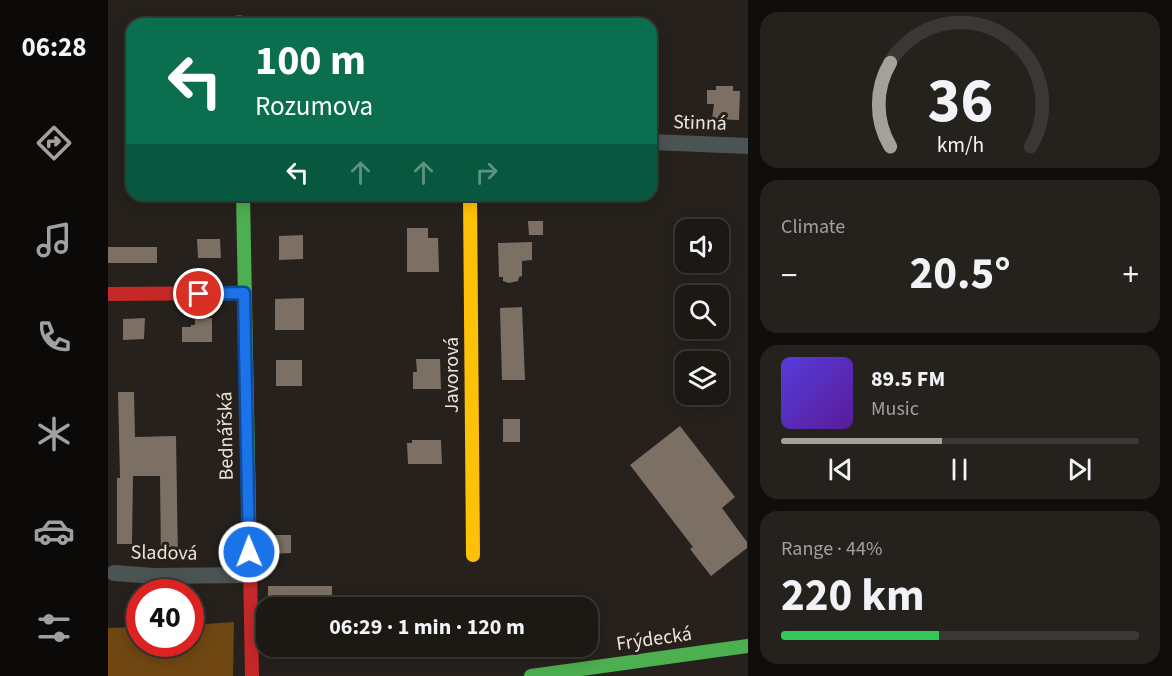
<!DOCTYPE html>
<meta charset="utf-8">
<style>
:root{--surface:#1c1915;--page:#25221e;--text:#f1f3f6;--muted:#a0a0a0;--line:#3a3834;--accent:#a5a09a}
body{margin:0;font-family:"Source Sans 3",sans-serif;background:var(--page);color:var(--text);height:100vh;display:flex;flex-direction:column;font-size:22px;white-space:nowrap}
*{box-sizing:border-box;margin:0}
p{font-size:20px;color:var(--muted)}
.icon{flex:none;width:33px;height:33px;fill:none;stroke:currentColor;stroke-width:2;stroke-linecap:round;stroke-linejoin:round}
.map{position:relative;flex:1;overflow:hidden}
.panel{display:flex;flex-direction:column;gap:12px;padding:12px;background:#0f0e0c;width:424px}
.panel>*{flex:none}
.hud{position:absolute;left:18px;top:18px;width:531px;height:183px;border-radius:18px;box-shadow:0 3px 15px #0003,0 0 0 2px var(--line);background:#0b6e4f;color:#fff;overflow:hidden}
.controls{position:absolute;left:567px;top:219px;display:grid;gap:12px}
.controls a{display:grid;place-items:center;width:54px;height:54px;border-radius:12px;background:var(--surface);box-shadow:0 3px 15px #0003,0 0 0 2px var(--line);font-size:30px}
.speed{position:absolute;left:18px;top:579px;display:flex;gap:12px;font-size:30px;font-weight:700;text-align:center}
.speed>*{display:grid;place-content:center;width:78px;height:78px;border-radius:50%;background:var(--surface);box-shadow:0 3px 15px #0003,0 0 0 2px var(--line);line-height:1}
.speed .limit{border:9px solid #d22;background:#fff;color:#111}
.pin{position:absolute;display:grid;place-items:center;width:51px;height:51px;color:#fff;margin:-26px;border:3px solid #fff;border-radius:50%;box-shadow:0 2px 6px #0007}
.me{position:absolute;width:66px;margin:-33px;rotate:359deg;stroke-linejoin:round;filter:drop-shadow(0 0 4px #0008)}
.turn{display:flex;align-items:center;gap:21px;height:126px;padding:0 30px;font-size:27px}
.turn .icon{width:78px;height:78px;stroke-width:2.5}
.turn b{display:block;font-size:42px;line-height:51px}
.lanes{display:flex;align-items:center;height:57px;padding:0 30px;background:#0003;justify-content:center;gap:30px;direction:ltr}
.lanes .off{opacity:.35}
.big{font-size:45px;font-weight:700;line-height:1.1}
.panel .widget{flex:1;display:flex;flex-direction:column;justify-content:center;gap:9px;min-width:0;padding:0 21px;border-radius:18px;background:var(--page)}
.panel .dial{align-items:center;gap:0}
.dial svg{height:156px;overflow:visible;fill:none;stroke:var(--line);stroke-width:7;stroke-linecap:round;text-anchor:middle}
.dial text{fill:var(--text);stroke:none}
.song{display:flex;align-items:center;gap:18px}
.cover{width:72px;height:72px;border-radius:9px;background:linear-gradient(135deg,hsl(250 70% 55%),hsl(270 70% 35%))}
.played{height:6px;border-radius:3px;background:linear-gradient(90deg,var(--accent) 45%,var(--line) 45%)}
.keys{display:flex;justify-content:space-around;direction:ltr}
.heat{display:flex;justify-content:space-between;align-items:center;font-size:33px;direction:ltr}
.charge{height:9px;border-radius:4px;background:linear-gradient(90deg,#34c759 44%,var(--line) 0)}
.trip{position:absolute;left:148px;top:597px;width:342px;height:60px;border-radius:18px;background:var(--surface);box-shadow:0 3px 15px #0003,0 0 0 2px var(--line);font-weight:700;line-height:60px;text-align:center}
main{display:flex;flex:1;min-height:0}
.tab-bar{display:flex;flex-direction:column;width:108px;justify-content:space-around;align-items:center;background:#0b0a08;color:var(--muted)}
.tab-bar .icon{width:42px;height:42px}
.tab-bar .on{color:var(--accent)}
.tab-bar b{font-size:27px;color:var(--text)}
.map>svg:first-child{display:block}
.forest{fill:#704712}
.building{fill:#7c7064}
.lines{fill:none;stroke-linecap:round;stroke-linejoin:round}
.street{stroke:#4a5452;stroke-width:16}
.fast{stroke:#4caf50;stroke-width:14}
.slow{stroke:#ffc107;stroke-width:14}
.jam{stroke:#c62828;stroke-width:14}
.route-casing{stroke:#114b97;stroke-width:15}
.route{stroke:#1a73e8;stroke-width:10}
.labels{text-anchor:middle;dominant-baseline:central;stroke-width:6;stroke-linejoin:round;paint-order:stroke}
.street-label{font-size:20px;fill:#e9e4de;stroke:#292119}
</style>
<main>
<nav class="tab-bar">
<b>06:28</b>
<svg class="icon on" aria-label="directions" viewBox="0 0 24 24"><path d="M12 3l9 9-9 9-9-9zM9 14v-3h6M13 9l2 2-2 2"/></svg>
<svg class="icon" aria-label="music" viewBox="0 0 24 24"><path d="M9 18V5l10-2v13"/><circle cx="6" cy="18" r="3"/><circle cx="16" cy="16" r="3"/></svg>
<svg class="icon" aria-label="phone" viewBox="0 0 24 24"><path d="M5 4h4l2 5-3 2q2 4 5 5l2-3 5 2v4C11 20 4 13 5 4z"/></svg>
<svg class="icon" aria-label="climate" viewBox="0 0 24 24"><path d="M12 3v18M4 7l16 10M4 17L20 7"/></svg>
<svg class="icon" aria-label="car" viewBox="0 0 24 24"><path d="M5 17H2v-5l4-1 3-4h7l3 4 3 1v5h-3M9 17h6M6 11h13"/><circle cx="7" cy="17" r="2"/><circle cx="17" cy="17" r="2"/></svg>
<svg class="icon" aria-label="filters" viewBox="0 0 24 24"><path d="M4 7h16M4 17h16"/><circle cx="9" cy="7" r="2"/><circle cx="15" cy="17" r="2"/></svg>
</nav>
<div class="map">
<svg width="640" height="676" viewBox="0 0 640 676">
<rect width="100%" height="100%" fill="#26211c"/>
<!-- forest -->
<path class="forest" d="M 126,622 L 125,676 L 0,676 L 0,628 L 31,627 L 32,644 L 82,644 L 83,625 Z"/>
<!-- building -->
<path class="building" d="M 608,86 L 625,86 L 625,91 L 632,91 L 631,120 L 604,119 L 606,104 L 599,104 L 599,90 L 608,90 Z
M 420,221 L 435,221 L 435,235 L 421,235 Z
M 299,228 L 320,228 L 320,238 L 330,238 L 331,272 L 299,272 Z
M 195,235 L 195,259 L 171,260 L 171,236 Z
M 89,239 L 112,239 L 113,258 L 90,258 Z
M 424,242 L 424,260 L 414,261 L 414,276 L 411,277 L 410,281 L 401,283 L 395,281 L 395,277 L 391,277 L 390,243 Z
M 0,247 L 49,247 L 49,263 L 0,263 Z
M 196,298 L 196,330 L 167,330 L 167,299 Z
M 414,307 L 417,380 L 394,380 L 392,308 Z
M 37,318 L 36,339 L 15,340 L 15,319 Z
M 87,318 L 104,318 L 104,342 L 74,342 L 74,327 L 83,327 L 83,325 L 87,325 Z
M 308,359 L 332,359 L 333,389 L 305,389 L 305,372 L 309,372 Z
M 168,360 L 194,360 L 194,386 L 168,386 Z
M 10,392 L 26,392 L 27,437 L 68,436 L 70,561 L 53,561 L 52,476 L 25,476 L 24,544 L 9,544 L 9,478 L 12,478 Z
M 395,419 L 412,419 L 412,442 L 395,442 Z
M 572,426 L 627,497 L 614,508 L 639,542 L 639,548 L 603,576 L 582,549 L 585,547 L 522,465 Z
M 304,440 L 333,440 L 334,464 L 300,464 L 299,443 L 304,443 Z
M 163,535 L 183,535 L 183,553 L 163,554 Z
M 160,586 L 224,586 L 224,608 L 160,608 Z"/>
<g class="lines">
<!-- street -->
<path class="street" d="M 131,23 L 131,24
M 543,142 L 640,146
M 6,573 L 46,576 L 141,575"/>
<!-- fast -->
<path class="fast" d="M 135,195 L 142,564
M 423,676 L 640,646"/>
<!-- slow -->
<path class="slow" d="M 362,195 L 365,555"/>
<!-- jam -->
<path class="jam" d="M 0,294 L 136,293
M 142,564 L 144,676"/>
</g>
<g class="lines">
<!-- route casing -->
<g class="route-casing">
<path id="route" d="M 91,294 L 136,293 L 141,552"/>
</g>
<!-- route -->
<use href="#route" class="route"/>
</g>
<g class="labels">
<!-- street labels -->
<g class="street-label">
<text transform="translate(592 123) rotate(2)">Stinná</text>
<text transform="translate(344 375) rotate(-90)">Javorová</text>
<text transform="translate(118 436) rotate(-91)">Bednářská</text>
<text transform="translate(56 553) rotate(1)">Sladová</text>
<text transform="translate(546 639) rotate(-8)">Frýdecká</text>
</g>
</g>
</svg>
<div class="controls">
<a><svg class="icon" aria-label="sound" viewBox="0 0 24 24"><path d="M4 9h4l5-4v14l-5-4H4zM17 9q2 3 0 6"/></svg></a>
<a><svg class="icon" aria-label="search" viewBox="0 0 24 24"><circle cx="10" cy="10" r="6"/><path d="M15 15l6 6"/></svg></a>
<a><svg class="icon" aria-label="layers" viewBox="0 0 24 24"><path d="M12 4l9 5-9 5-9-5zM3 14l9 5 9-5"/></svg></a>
</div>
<div class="speed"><div class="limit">40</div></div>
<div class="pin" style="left:91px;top:294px;background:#d93025"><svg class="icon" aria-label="arrive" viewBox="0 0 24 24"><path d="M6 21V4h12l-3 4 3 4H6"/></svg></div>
<svg class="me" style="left:141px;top:552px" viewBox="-20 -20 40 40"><circle r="17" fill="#1a73e8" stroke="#fff" stroke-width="3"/><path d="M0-11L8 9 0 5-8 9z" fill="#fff"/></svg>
<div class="trip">06:29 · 1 min · 120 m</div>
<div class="hud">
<div class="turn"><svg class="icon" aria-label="left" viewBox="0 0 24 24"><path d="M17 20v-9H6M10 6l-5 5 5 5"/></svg><div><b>100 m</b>Rozumova</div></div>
<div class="lanes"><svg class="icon" aria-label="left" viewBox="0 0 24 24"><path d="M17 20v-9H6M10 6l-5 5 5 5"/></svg><svg class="icon off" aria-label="ahead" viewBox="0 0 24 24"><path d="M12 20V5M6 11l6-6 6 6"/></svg><svg class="icon off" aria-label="ahead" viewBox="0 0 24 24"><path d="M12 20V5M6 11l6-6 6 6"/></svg><svg class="icon off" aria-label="right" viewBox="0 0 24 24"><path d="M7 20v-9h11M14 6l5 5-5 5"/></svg></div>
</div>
</div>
<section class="panel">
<div class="widget dial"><svg viewBox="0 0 100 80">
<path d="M14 69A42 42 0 1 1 86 69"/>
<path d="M14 69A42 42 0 0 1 14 26" stroke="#a5a09a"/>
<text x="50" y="56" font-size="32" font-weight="700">36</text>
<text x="50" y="72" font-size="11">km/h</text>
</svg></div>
<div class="widget"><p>Climate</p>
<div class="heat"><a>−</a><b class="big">20.5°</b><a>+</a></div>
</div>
<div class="widget">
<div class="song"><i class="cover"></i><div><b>89.5 FM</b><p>Music</p></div></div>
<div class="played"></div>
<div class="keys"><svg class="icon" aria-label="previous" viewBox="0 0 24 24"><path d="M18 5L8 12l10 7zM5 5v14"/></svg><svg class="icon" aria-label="pause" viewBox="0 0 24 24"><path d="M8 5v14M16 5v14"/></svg><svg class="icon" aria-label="next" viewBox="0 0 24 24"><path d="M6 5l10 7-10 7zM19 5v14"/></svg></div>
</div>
<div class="widget"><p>Range · 44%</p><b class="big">220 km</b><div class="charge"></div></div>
</section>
</main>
